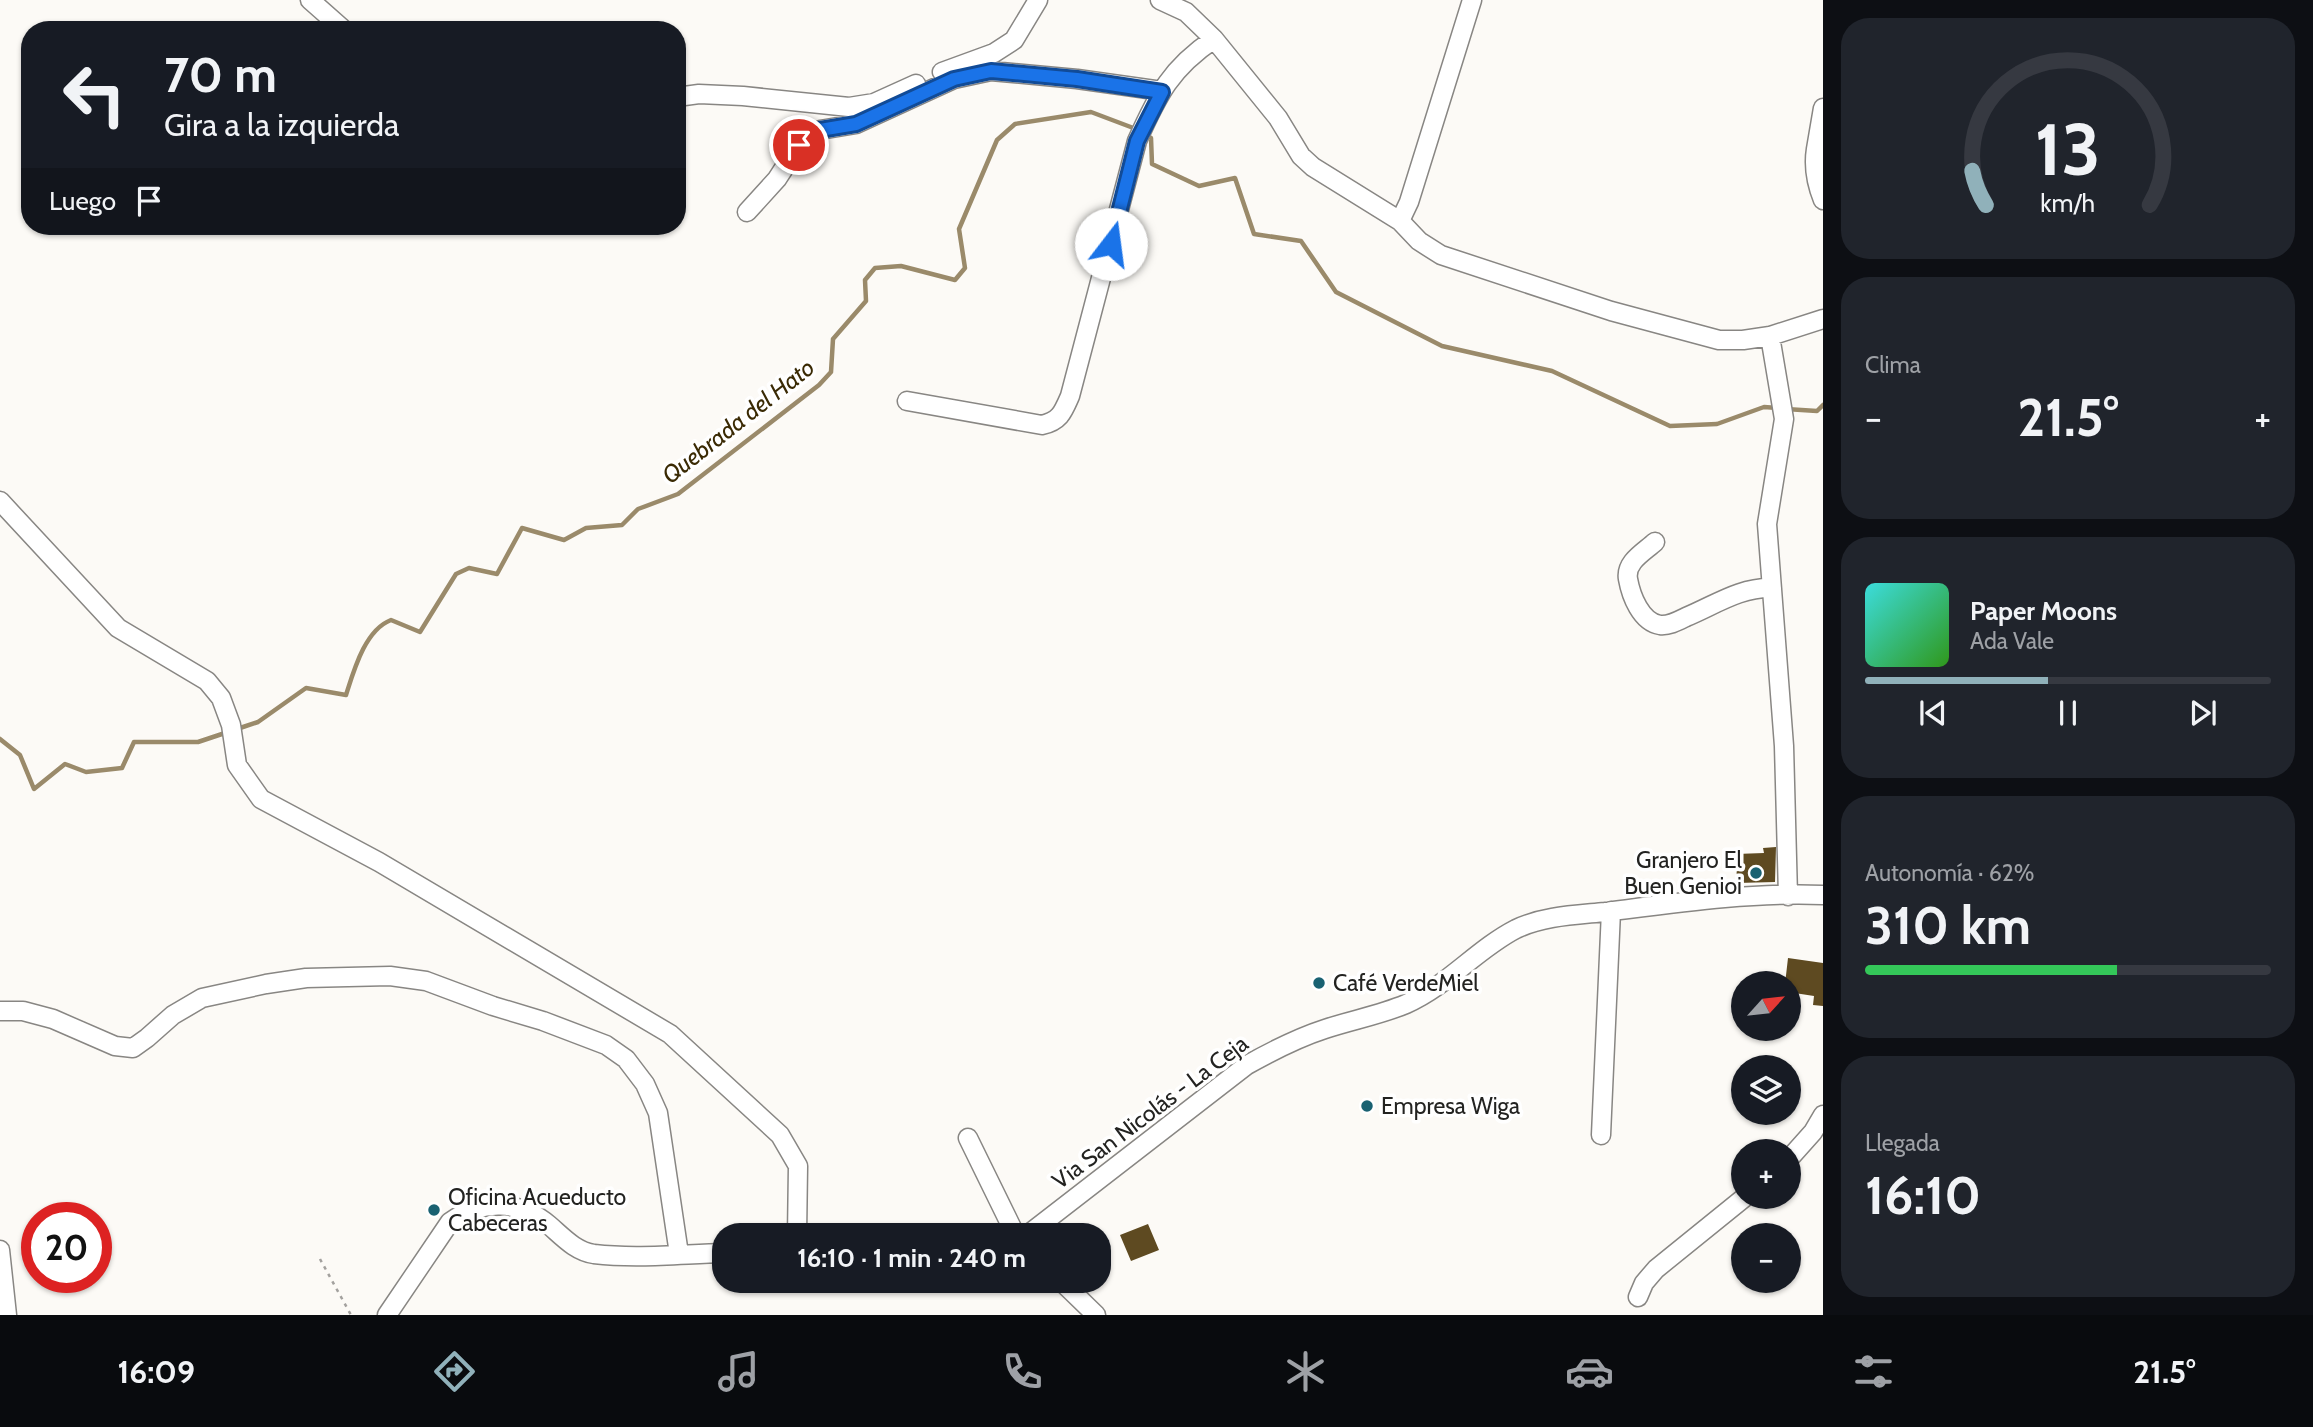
<!DOCTYPE html>
<html lang="es">
<meta charset="utf-8">
<style>
:root{--surface:#171b24;--page:#20242c;--text:#f1f3f6;--muted:#9ea1a6;--line:#363941;--accent:#90b1ba}
body{margin:0;font-family:Cabin,sans-serif;background:var(--page);color:var(--text);height:100vh;display:flex;flex-direction:column;font-size:26px;white-space:nowrap}
*{box-sizing:border-box;margin:0}
p{font-size:23px;color:var(--muted)}
.icon{flex:none;width:38px;height:38px;fill:none;stroke:currentColor;stroke-width:2;stroke-linecap:round;stroke-linejoin:round}
.map{position:relative;flex:1;overflow:hidden}
.sheet{display:flex;flex-direction:column;gap:18px;padding:18px;background:#0d0f14;width:490px}
.sheet>*{flex:none}
.top-card{position:absolute;left:21px;top:21px;width:665px;height:214px;border-radius:28px;box-shadow:0 2px 5px #0004;background:#171b24;color:var(--text);overflow:hidden}
.needle{width:46px;rotate:63deg}
.controls{position:absolute;left:1731px;top:971px;display:grid;gap:14px}
.controls a{display:grid;place-items:center;width:70px;height:70px;border-radius:50%;background:var(--surface);box-shadow:0 2px 5px #0004;font-size:35px}
.speed{position:absolute;left:21px;top:1202px;display:flex;gap:14px;font-size:35px;font-weight:700;text-align:center}
.speed>*{display:grid;place-content:center;width:91px;height:91px;border-radius:50%;background:var(--surface);box-shadow:0 2px 5px #0004;line-height:1}
.speed .limit{border:10px solid #d22;background:#fff;color:#111}
.pin{position:absolute;display:grid;place-items:center;width:60px;height:60px;color:#fff;margin:-30px;border:4px solid #fff;border-radius:50%;box-shadow:0 2px 7px #0007}
.me{position:absolute;width:77px;margin:-38px;rotate:15deg;stroke-linejoin:round;filter:drop-shadow(0 0 5px #0008)}
.turn{display:flex;align-items:center;gap:24px;height:147px;padding:0 28px;font-size:32px}
.turn .icon{width:91px;height:91px;stroke-width:2.5}
.turn b{display:block;font-size:49px;line-height:60px}
.then{display:flex;align-items:center;height:66px;padding:0 28px;background:#0003;gap:14px;font-size:26px}
.big{font-size:52px;font-weight:800;line-height:1.1}
.sheet .widget{flex:1;display:flex;flex-direction:column;justify-content:center;gap:10px;min-width:0;padding:0 24px;border-radius:28px;background:var(--page)}
.sheet .dial{align-items:center;gap:0}
.dial svg{height:182px;overflow:visible;fill:none;stroke:var(--line);stroke-width:7;stroke-linecap:round;text-anchor:middle}
.dial text{fill:var(--text);stroke:none}
.song{display:flex;align-items:center;gap:21px}
.cover{width:84px;height:84px;border-radius:10px;background:linear-gradient(135deg,hsl(180 70% 55%),hsl(110 70% 35%))}
.played{height:7px;border-radius:4px;background:linear-gradient(90deg,var(--accent) 45%,var(--line) 45%)}
.keys{display:flex;justify-content:space-around;direction:ltr}
.heat{display:flex;justify-content:space-between;align-items:center;font-size:38px;direction:ltr}
.charge{height:10px;border-radius:5px;background:linear-gradient(90deg,#34c759 62%,var(--line) 0)}
.trip{position:absolute;left:712px;top:1223px;width:399px;height:70px;border-radius:28px;background:var(--surface);box-shadow:0 2px 5px #0004;font-weight:800;line-height:70px;text-align:center}
.dock{display:flex;height:112px;justify-content:space-around;align-items:center;background:#090b0e;color:var(--muted)}
.dock .icon{width:49px;height:49px}
.dock .selected{color:var(--accent)}
.dock b{font-size:32px;color:var(--text)}
main{display:flex;flex:1;min-height:0}
.map>svg:first-child{display:block}
.lines{fill:none;stroke-linecap:round;stroke-linejoin:round}
.stream{stroke:#9a8a6a;stroke-width:4.5}
.building{fill:#5e4a21}
.minor-casing{stroke:#888683;stroke-width:21}
.path{stroke:#a3a19e;stroke-width:2.5;stroke-dasharray:3.5 5;stroke-linecap:butt}
.minor{stroke:#fff;stroke-width:18}
.route-casing{stroke:#114b97;stroke-width:18}
.route{stroke:#1a73e8;stroke-width:12}
.poi-dot{fill:#196171;stroke:#fff;stroke-width:2.5}
.labels{text-anchor:middle;dominant-baseline:central;stroke-width:7;stroke-linejoin:round;paint-order:stroke}
.poi-label{font-size:23px;fill:#232321;stroke:#fff;text-anchor:start}
.street-label{font-size:23px;fill:#232321;stroke:#fff}
.water-label{font-size:24px;font-style:italic;fill:#3a2a04;stroke:#fff}
</style>
<main>
<div class="map">
<svg width="1823" height="1315" viewBox="0 0 1823 1315">
<rect width="100%" height="100%" fill="#fcfaf6"/>
<g class="lines">
<!-- stream -->
<path class="stream" d="M 1144,134 L 1151,138 L 1152,164 L 1199,186 L 1235,178 L 1254,234 L 1301,241 L 1336,292 L 1442,346 L 1552,371 L 1670,426 L 1717,424 L 1764,407 L 1778,408
M 1786,409 L 1817,411 L 1823,405
M 237,729 L 258,722 L 306,688 L 346,695 C 354,670 365,630 391,620 L 420,632 L 456,574 L 469,568 L 497,574 L 522,528 L 564,540 L 586,528 L 622,525 L 638,509 L 678,494 L 819,385 L 831,372 L 833,339 L 866,301 L 865,280 L 875,268 L 901,266 L 955,280 L 965,268 L 959,229 L 997,140 L 1015,124 L 1091,112 L 1136,129
M 0,739 L 20,755 L 34,789 L 65,764 L 86,772 L 122,768 L 134,742 L 198,742 L 228,732"/>
</g>
<!-- building -->
<path class="building" d="M 1776,847 L 1775,882 L 1737,883 L 1736,854 L 1764,853 L 1763,848 Z
M 1788,958 L 1823,963 L 1823,1006 L 1813,1005 L 1814,996 L 1788,992 L 1788,984 L 1785,984 Z
M 1148,1224 L 1159,1250 L 1131,1261 L 1120,1235 Z"/>
<g class="lines">
<!-- minor casing -->
<g class="minor-casing">
<path id="minor" d="M 310,0 L 344,30
M 1160,0 L 1186,12 L 1214,39 L 1278,118 L 1301,156 L 1313,167 L 1400,221 L 1419,241 L 1441,255 L 1611,311 L 1719,340 L 1743,340 L 1770,336 L 1823,319
M 942,72 L 994,53 L 1014,40 L 1038,0
M 677,97 L 699,94 L 743,96 L 849,107 L 874,103 L 916,84
M 1823,146 L 1816,149 C 1813,168 1816,183 1823,200
M 1816,149 L 1823,108
M 747,212 L 777,179 L 799,145 L 820,130 L 856,124 L 954,79 L 991,71 L 1077,79 L 1162,91
M 1400,221 L 1409,202 L 1472,0
M 1770,336 L 1784,419 L 1767,524 L 1784,746 L 1788,896
M 907,401 L 1042,425 C 1060,421 1063,412 1070,396 L 1137,141 C 1158,94 1171,68 1214,39
M 0,501 L 118,628 L 207,681 L 221,698 L 231,725 L 237,765 L 261,799 L 379,862 L 670,1034 L 780,1135 L 798,1166 L 797,1236
M 1655,542 C 1644,552 1625,562 1628,579 C 1631,596 1641,622 1660,625 C 1669,626 1678,621 1686,617 C 1715,605 1740,587 1772,588
M 0,1011 L 23,1011 L 53,1019 L 115,1046 L 133,1048 L 147,1038 L 173,1015 L 202,998 L 266,984 L 306,978 L 390,976 L 426,981 L 493,1006 L 543,1021 L 606,1045 L 626,1059 L 645,1084 L 658,1113 L 679,1254
M 1601,1135 L 1611,911
M 968,1138 L 1016,1236
M 1788,1160 L 1813,1132 L 1823,1115
M 1026,1236 L 1247,1065 C 1272,1051 1297,1038 1325,1029 C 1352,1020 1380,1015 1406,1004 C 1447,986 1477,949 1516,929 C 1543,916 1576,915 1605,912 C 1676,903 1751,892 1823,895
M 0,1250 L 7,1315
M 1061,1281 L 1096,1315
M 1638,1297 L 1644,1283 L 1656,1269 L 1745,1197
M 387,1315 L 450,1222 C 482,1199 519,1200 549,1225 C 563,1237 575,1251 594,1254 C 637,1259 682,1254 724,1253"/>
</g>
<!-- path -->
<path class="path" d="M 320,1259 L 351,1315"/>
<!-- minor -->
<use href="#minor" class="minor"/>
</g>
<g class="lines">
<!-- route casing -->
<g class="route-casing">
<path id="route" d="M 799,145 L 820,130 L 856,124 L 954,79 L 991,71 L 1077,79 L 1162,92 L 1137,141 L 1111,244"/>
</g>
<!-- route -->
<use href="#route" class="route"/>
</g>
<!-- markers -->
<g class="poi-dot">
<circle cx="1756" cy="873" r="7"/>
<circle cx="1319" cy="983" r="7"/>
<circle cx="1367" cy="1106" r="7"/>
<circle cx="434" cy="1210" r="7"/>
</g>
<g class="labels">
<!-- poi labels -->
<g class="poi-label">
<text x="1742" y="860" text-anchor="end">Granjero El<tspan x="1742" dy="26">Buen Genioi</tspan></text>
<text x="1333" y="983">Café VerdeMiel</text>
<text x="1381" y="1106">Empresa Wiga</text>
<text x="448" y="1197">Oficina Acueducto<tspan x="448" dy="26">Cabeceras</tspan></text>
</g>
<!-- street labels -->
<g class="street-label">
<text transform="translate(1150 1112) rotate(-37)">Via San Nicolás - La Ceja</text>
</g>
<!-- water labels -->
<g class="water-label">
<text transform="translate(738 421) rotate(-38)">Quebrada del Hato</text>
</g>
</g>
</svg>
<div class="controls">
<a><svg class="needle" viewBox="-14 -14 28 28"><path d="M0-13l5 13h-10z" fill="#e53935"/><path d="M0 13l5-13h-10z" fill="#9ea1a6"/></svg></a>
<a><svg class="icon" aria-label="layers" viewBox="0 0 24 24"><path d="M12 4l9 5-9 5-9-5zM3 14l9 5 9-5"/></svg></a>
<a>+</a>
<a>−</a>
</div>
<div class="speed"><div class="limit">20</div></div>
<div class="pin" style="left:799px;top:145px;background:#d93025"><svg class="icon" aria-label="arrive" viewBox="0 0 24 24"><path d="M6 21V4h12l-3 4 3 4H6"/></svg></div>
<svg class="me" style="left:1111px;top:244px" viewBox="-20 -20 40 40"><circle r="19" fill="#fff"/><path d="M0-13L10 11 0 6-10 11z" fill="#1a73e8"/></svg>
<div class="trip">16:10 · 1 min · 240 m</div>
<div class="top-card">
<div class="turn"><svg class="icon" aria-label="left" viewBox="0 0 24 24"><path d="M17 20v-9H6M10 6l-5 5 5 5"/></svg><div><b>70 m</b>Gira a la izquierda</div></div>
<div class="then">Luego<svg class="icon" aria-label="arrive" viewBox="0 0 24 24"><path d="M6 21V4h12l-3 4 3 4H6"/></svg></div>
</div>
</div>
<section class="sheet">
<div class="widget dial"><svg viewBox="0 0 100 80">
<path d="M14 69A42 42 0 1 1 86 69"/>
<path d="M14 69A42 42 0 0 1 8 54" stroke="#90b1ba"/>
<text x="50" y="56" font-size="32" font-weight="700">13</text>
<text x="50" y="72" font-size="11">km/h</text>
</svg></div>
<div class="widget"><p>Clima</p>
<div class="heat"><a>−</a><b class="big">21.5°</b><a>+</a></div>
</div>
<div class="widget">
<div class="song"><i class="cover"></i><div><b>Paper Moons</b><p>Ada Vale</p></div></div>
<div class="played"></div>
<div class="keys"><svg class="icon" aria-label="previous" viewBox="0 0 24 24"><path d="M18 5L8 12l10 7zM5 5v14"/></svg><svg class="icon" aria-label="pause" viewBox="0 0 24 24"><path d="M8 5v14M16 5v14"/></svg><svg class="icon" aria-label="next" viewBox="0 0 24 24"><path d="M6 5l10 7-10 7zM19 5v14"/></svg></div>
</div>
<div class="widget"><p>Autonomía · 62%</p><b class="big">310 km</b><div class="charge"></div></div>
<div class="widget"><p>Llegada</p><b class="big">16:10</b></div>
</section>
</main>
<nav class="dock">
<b>16:09</b>
<svg class="icon selected" aria-label="directions" viewBox="0 0 24 24"><path d="M12 3l9 9-9 9-9-9zM9 14v-3h6M13 9l2 2-2 2"/></svg>
<svg class="icon" aria-label="music" viewBox="0 0 24 24"><path d="M9 18V5l10-2v13"/><circle cx="6" cy="18" r="3"/><circle cx="16" cy="16" r="3"/></svg>
<svg class="icon" aria-label="phone" viewBox="0 0 24 24"><path d="M5 4h4l2 5-3 2q2 4 5 5l2-3 5 2v4C11 20 4 13 5 4z"/></svg>
<svg class="icon" aria-label="climate" viewBox="0 0 24 24"><path d="M12 3v18M4 7l16 10M4 17L20 7"/></svg>
<svg class="icon" aria-label="car" viewBox="0 0 24 24"><path d="M5 17H2v-5l4-1 3-4h7l3 4 3 1v5h-3M9 17h6M6 11h13"/><circle cx="7" cy="17" r="2"/><circle cx="17" cy="17" r="2"/></svg>
<svg class="icon" aria-label="filters" viewBox="0 0 24 24"><path d="M4 7h16M4 17h16"/><circle cx="9" cy="7" r="2"/><circle cx="15" cy="17" r="2"/></svg>
<b>21.5°</b>
</nav>
